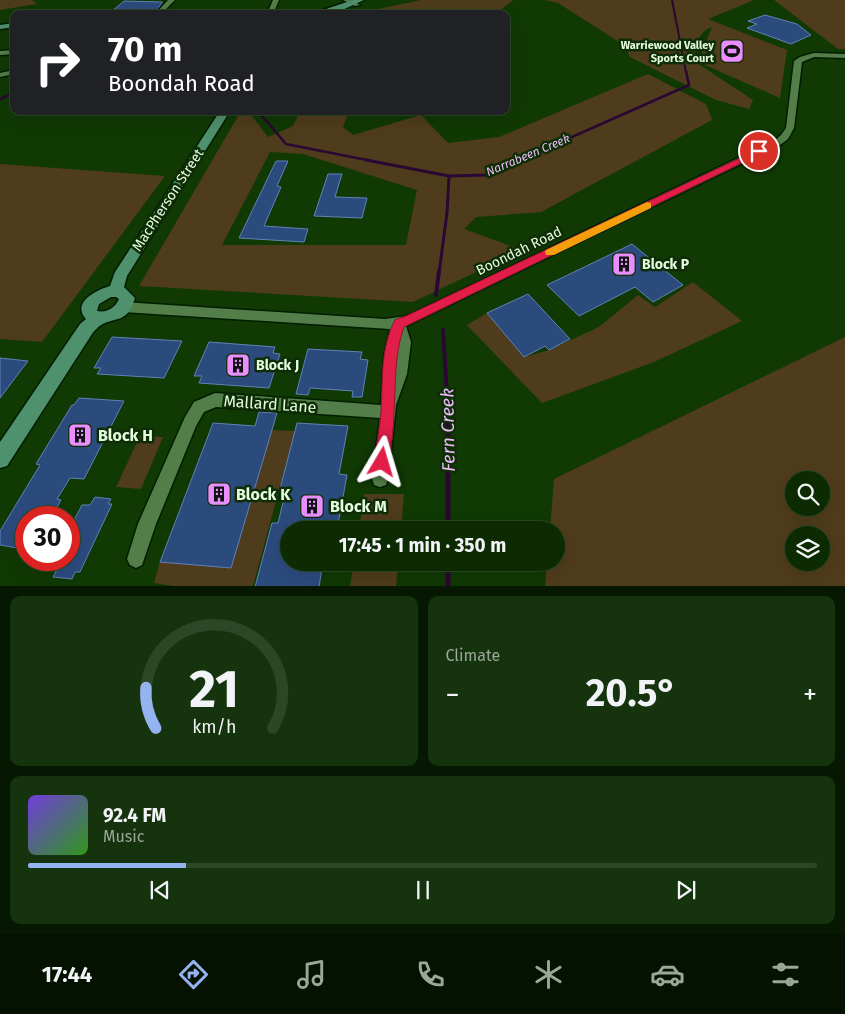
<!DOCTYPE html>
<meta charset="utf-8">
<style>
:root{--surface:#0c2b03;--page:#15330d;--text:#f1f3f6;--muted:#9aa79a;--line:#2c4725;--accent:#95b2f1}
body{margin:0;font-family:"Fira Sans",sans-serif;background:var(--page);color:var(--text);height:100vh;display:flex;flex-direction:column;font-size:19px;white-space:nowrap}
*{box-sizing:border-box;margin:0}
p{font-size:16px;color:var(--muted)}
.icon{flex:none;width:28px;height:28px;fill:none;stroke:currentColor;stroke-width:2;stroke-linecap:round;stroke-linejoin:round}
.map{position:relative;height:586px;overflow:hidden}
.sheet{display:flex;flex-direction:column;gap:10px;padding:10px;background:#071802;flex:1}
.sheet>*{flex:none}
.hud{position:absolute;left:10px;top:10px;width:500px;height:105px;border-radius:10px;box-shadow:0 5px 20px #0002,0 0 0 1px var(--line);background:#202124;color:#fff;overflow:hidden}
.controls{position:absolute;left:785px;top:471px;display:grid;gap:10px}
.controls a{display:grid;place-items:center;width:45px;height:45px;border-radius:50%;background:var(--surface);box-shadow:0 5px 20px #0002,0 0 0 1px var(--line);font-size:25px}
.speed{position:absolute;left:15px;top:506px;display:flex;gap:10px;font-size:25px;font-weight:700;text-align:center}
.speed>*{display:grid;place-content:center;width:65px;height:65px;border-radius:50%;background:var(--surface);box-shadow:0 5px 20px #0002,0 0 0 1px var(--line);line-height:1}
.speed .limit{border:8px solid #d22;background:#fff;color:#111}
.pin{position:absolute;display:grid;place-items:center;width:42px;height:42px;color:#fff;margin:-21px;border:2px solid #fff;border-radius:50%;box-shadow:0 1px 5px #0007}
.me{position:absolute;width:55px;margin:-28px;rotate:7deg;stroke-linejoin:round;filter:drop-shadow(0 0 4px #0008)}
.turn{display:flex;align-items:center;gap:18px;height:105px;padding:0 15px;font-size:22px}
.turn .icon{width:65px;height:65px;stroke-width:2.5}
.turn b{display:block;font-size:35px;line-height:42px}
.big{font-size:38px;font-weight:700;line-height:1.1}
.sheet .tile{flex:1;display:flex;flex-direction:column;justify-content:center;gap:8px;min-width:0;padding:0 18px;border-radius:10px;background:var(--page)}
.sheet .dial{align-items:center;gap:0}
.dial svg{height:130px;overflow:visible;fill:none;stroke:var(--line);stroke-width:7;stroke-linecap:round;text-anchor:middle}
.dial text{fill:var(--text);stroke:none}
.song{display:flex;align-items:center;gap:15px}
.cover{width:60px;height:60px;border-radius:8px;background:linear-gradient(135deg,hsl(260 70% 55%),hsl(110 70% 35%))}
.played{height:5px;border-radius:2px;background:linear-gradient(90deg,var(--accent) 20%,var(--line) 20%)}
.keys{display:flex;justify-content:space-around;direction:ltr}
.heat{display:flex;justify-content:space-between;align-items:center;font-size:28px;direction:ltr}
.sheet .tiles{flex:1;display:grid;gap:10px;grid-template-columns:1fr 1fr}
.tile:last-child{grid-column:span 2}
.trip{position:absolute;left:280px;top:521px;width:285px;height:50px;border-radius:25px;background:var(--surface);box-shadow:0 5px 20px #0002,0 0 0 1px var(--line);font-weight:700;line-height:50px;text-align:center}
.dock{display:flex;height:80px;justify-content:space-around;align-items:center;background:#051101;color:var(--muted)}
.dock .icon{width:35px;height:35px}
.dock .selected{color:var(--accent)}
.dock b{font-size:22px;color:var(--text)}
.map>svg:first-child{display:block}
.green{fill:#4f3c1c;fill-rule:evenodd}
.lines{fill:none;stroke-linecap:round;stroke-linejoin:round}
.stream-far4{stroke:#2b0733;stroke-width:2}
.stream-far3{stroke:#2b0733;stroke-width:2.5}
.stream-far2{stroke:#2b0733;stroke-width:3}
.stream-far1{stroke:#2b0733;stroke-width:4}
.stream{stroke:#2b0733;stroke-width:5}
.building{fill:#2c4b7d;stroke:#6082b9}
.street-casing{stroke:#011e00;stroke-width:3}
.secondary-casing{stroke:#011e00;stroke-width:3}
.street{fill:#547e49;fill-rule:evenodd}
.secondary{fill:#4f906d;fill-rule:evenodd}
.route{fill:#e11d48;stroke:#92132f}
.slow{fill:#f59e0b}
.labels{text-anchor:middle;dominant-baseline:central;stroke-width:5;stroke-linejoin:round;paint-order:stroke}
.far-poi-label{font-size:11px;font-weight:bold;fill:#e4fcde;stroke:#0e2d06;text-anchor:end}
.far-water-label{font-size:12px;font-style:italic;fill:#ebbdf7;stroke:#0e2d06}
.street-label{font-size:14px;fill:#e4fcde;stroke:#0e2d06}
.poi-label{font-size:14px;font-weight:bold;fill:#e4fcde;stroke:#0e2d06;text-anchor:start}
.near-street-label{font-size:16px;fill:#e4fcde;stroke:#0e2d06}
.near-poi-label{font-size:16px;font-weight:bold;fill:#e4fcde;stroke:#0e2d06;text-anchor:start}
.near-water-label{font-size:18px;font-style:italic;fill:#ebbdf7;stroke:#0e2d06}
</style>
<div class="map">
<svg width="845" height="587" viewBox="0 0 845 587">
<rect width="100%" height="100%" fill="#103904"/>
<!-- green -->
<path class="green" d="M 0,0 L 32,0 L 37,4 L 0,10 Z
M 421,0 L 513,0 L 502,9 L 487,14 L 354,14 Z
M 544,0 L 754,0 L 708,19 L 787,50 L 780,98 L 698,62 L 712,27 C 698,31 695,48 694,61 L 753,100 L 749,109 L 716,100 L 630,57 L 624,45 L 558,3 Z
M 774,0 L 845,0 L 845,49 L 838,49 Z
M 648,74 L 706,104 L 712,120 L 541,212 L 476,217 L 464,229 L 522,250 L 413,302 L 139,286 L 241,111 L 248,111 L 268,137 L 293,126 L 300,111 L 349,111 L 343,127 L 353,135 L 421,115 L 448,143 L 499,137 ZM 270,152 L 303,154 L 417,190 L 406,245 L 222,245 Z
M 0,164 L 165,176 L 42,342 L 0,339 Z
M 693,282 L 742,321 L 654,362 L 542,403 L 467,325 L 487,313 L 524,357 L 549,350 L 599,327 L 638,295 L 655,307 Z
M 845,337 L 845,586 L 545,586 L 547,563 L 556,562 L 556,530 L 550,530 L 554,479 ZM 794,480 L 821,480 L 821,508 L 794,508 ZM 794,535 L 821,535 L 821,562 L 794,562 Z
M 272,430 L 295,431 L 253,586 L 181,587 L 154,583 L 160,561 L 231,568 Z
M 140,436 L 163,437 L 141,489 L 116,487 Z
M 364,494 L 404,494 L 401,530 L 359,530 Z
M 354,563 L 398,563 L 396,586 L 350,586 Z"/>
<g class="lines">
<!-- stream-far4 -->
<path class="stream-far4" d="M 672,0 L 686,72"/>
<!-- stream-far3 -->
<path class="stream-far3" d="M 0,99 L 14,93
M 258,111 L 286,144 L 372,161
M 518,161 L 689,85 L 686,71"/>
<!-- stream-far2 -->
<path class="stream-far2" d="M 366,160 L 449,176 L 486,175 L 520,160
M 439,273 L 447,213 L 449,176"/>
<!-- stream-far1 -->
<path class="stream-far1" d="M 436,295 L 439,271
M 443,330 L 448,412"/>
<!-- stream -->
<path class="stream" d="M 448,411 L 448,530
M 448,562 L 448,587"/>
</g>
<!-- building -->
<path class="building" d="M 124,1 L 162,2 L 162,3 L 156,11 L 111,12 Z
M 765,15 L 797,24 L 811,35 L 791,44 L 747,28 L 757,24 L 748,21 Z
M 276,161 L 288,161 L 277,186 L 281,187 L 264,226 L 308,229 L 304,242 L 239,238 Z
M 328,174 L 342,174 L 335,197 L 367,198 L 362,218 L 314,216 Z
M 632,244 L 683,285 L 653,302 L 635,287 L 579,316 L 547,285 Z
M 528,294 L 570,339 L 549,350 L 545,346 L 524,357 L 487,313 Z
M 112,337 L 182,341 L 164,378 L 97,374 L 101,368 L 94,368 Z
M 209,342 L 275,347 L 273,353 L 280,354 L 269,388 L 199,383 L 202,376 L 194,376 Z
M 308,349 L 362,352 L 360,359 L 368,360 L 362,397 L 352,397 L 353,391 L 310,388 L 308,395 L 296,394 Z
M 0,358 L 28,361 L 0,398 Z
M 79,398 L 124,401 L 84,479 L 70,478 L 57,499 L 61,500 L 51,518 L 26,518 L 26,543 L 23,549 L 0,545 L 0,531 L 40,465 L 36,464 L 72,405 L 74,405 Z
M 259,412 L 277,413 L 231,568 L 160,562 L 213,423 L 255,426 Z
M 297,423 L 348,426 L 339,474 L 347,475 L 337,530 L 289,530 L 289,562 L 323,562 L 319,587 L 255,587 L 272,523 L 278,523 L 286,490 L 280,489 Z
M 95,497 L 111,499 L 108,504 L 112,504 L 80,572 L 75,572 L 72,579 L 53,577 L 62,560 L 69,560 L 69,530 L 82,505 L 90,505 Z"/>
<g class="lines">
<!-- street casing -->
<g class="street-casing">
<path id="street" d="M 168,0 L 175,0 L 161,14 L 155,14 Z
M 273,0 L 279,0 L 273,14 L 267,14 Z
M 343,0 L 351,0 L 360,5 L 355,6 Z
M 14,50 L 14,54 L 0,55 L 0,51 Z
M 814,53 L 845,54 L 845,58 L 814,57 L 802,62 L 794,128 L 788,139 L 780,145 L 406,326 L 411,342 L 407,374 L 396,405 L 388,479 L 386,485 L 380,487 L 374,485 L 372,479 L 380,418 L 216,407 L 204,412 L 196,426 L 156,524 L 142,565 L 136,568 L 130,565 L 127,559 L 138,524 L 185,417 L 194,402 L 215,393 L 381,405 L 384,357 L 390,329 L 123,312 L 118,310 L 117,307 L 118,304 L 123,302 L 385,319 L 407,316 L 774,141 L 781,135 L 786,128 L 794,61 L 800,57 Z
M 14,70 L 14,74 L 0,77 L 0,73 Z"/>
</g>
<!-- secondary casing -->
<g class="secondary-casing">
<path id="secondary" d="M 353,0 L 364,0 L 338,12 L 311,14 Z
M 152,12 L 166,14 L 148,14 Z
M 284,12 L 298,14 L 280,14 Z
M 14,23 L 14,27 L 0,29 L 0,25 Z
M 220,111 L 230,111 L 127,276 L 124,287 L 135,298 C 127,324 117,316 101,325 C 98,327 94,331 92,334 L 7,466 L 0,468 L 0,442 L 80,324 L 86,319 C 71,303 96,290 110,286 L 115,272 ZM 111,297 L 116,297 L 119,299 C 115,308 107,313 97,311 L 99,304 Z"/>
</g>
<!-- street -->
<use href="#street" class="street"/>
<!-- secondary -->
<use href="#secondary" class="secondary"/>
</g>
<!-- route -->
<path class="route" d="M 759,149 L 764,151 L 762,153 L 404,327 C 394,355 396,382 394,411 C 394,428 391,445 389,462 L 387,467 L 382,469 L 376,467 L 374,462 C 376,445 380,428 381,412 C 383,380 380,349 395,320 L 406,316 Z"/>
<!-- slow -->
<path class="slow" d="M 647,202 L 651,203 L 651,208 L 554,255 L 546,255 L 545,252 L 546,250 Z"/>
<!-- icons -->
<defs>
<g id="stadium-square" transform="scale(1.25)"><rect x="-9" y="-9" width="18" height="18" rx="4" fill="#e98efe" stroke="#0e2d06"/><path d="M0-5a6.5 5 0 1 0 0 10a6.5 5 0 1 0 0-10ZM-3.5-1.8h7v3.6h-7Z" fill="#111"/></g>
<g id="building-square" transform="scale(1.25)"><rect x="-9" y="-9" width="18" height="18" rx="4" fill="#e98efe" stroke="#0e2d06"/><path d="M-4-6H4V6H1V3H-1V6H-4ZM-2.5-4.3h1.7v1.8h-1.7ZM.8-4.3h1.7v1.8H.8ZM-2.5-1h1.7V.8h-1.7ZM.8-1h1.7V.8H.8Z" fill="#111"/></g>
</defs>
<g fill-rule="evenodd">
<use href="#stadium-square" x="732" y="51"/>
<use href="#building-square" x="624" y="264"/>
<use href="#building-square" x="238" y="365"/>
<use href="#building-square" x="80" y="435"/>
<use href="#building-square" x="219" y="494"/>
<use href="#building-square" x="312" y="506"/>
</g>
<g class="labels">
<!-- far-poi labels -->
<g class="far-poi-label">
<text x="714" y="45">Warriewood Valley<tspan x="714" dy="13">Sports Court</tspan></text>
</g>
<!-- far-water labels -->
<g class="far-water-label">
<text transform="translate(528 155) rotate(-23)">Narrabeen Creek</text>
</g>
<!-- street labels -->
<g class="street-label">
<text transform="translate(168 200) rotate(-57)">MacPherson Street</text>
<text transform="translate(519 251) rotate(-26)">Boondah Road</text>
</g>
<!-- poi labels -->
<g class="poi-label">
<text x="642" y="264">Block P</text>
<text x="256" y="365">Block J</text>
</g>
<!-- near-street labels -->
<g class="near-street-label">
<text transform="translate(270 404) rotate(4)">Mallard Lane</text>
</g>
<!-- near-poi labels -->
<g class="near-poi-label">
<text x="98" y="435">Block H</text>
<text x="236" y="494">Block K</text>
<text x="330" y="506">Block M</text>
</g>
<!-- near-water labels -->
<g class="near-water-label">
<text transform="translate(448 430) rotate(-91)">Fern Creek</text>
</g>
</g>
</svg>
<div class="controls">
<a><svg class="icon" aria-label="search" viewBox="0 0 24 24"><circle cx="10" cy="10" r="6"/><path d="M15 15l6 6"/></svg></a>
<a><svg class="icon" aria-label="layers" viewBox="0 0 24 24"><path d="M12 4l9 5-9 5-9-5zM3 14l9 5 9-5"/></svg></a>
</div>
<div class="speed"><div class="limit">30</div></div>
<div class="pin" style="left:759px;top:151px;background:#d93025"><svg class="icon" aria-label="arrive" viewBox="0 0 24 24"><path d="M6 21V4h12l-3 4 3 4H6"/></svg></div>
<svg class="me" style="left:382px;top:462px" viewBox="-20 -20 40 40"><path d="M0-17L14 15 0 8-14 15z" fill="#e11d48" stroke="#fff" stroke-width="4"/></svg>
<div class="trip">17:45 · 1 min · 350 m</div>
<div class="hud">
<div class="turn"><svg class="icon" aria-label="right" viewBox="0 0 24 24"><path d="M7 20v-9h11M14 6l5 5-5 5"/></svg><div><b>70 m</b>Boondah Road</div></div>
</div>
</div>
<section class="sheet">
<div class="tiles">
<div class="tile dial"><svg viewBox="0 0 100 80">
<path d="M14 69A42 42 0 1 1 86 69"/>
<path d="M14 69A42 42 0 0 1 8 44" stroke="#95b2f1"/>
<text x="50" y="56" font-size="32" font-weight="700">21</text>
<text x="50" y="72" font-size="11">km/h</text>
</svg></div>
<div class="tile"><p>Climate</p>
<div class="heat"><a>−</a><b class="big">20.5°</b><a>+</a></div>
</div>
<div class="tile">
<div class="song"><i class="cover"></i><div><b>92.4 FM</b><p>Music</p></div></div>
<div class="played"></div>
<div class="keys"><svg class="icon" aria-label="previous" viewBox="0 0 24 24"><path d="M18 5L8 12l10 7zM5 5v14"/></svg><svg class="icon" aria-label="pause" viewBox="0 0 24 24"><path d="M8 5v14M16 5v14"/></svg><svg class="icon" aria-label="next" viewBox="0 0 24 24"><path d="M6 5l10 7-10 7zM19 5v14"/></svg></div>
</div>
</div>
</section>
<nav class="dock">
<b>17:44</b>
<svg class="icon selected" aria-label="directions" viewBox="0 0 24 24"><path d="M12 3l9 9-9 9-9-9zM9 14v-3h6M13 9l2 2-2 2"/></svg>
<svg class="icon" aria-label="music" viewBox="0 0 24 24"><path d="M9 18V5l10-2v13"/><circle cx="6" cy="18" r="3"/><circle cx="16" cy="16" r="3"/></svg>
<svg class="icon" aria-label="phone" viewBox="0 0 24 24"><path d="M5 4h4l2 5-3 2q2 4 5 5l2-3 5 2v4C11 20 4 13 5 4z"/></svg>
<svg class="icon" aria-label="climate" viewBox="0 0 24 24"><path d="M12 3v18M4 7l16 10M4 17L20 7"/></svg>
<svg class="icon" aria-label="car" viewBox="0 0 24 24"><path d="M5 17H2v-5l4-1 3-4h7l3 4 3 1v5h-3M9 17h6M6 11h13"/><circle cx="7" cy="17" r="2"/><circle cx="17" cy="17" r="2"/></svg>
<svg class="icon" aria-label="filters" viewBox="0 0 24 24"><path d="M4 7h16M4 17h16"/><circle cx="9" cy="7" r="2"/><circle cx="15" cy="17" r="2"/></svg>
</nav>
